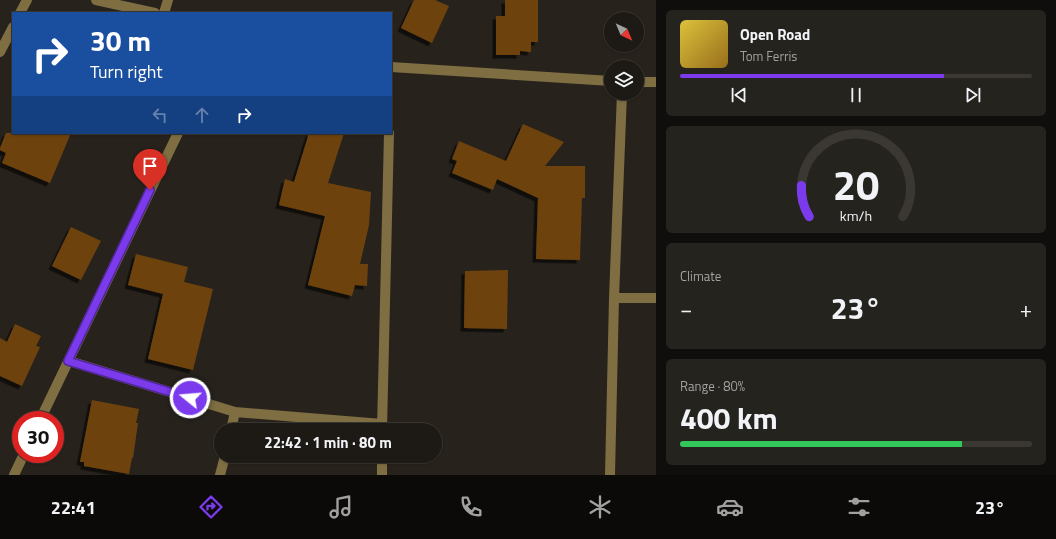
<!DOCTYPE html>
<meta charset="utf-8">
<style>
:root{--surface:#1d1a15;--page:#25231e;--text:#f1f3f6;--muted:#a0a1a0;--line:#3b3834;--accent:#7c3aed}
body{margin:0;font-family:"Titillium Web",sans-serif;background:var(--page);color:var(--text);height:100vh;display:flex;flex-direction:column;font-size:15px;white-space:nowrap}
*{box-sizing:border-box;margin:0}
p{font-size:13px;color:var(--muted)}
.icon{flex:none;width:22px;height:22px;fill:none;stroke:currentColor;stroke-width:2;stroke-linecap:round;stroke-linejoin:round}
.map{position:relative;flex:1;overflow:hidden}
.details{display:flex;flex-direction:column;gap:10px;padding:10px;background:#100e0c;width:400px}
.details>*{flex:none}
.guide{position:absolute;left:12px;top:12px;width:380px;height:122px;border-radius:0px;box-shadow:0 1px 3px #0004,0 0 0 1px var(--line);background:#1a4fa0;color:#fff;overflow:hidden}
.needle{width:26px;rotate:136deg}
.controls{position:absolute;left:604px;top:12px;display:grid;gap:8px}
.controls a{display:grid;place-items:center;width:40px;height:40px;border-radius:50%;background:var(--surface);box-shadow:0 1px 3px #0004,0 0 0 1px var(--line);font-size:20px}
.speed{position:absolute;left:12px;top:411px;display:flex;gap:8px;font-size:20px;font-weight:700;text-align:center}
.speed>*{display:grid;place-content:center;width:52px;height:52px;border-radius:50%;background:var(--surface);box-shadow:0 1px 3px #0004,0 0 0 1px var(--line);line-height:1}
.speed .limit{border:6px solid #d22;background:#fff;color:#111}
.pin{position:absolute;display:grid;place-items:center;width:34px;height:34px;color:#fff;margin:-41px -17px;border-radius:50% 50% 50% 0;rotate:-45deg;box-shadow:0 0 4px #0007}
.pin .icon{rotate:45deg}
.me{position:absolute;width:44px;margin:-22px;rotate:287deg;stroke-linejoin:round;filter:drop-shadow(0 0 3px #0008)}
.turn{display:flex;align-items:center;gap:14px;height:84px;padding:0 12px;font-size:18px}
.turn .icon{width:52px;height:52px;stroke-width:2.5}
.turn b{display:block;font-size:28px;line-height:34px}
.lanes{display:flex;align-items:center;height:38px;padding:0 12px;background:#0003;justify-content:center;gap:20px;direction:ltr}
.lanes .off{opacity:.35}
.big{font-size:30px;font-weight:700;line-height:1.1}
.details .card{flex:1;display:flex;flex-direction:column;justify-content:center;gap:6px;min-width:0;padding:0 14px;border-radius:6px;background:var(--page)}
.details .dial{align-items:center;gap:0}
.dial svg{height:104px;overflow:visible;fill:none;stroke:var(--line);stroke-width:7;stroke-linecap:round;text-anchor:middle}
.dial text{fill:var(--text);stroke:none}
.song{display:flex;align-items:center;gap:12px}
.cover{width:48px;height:48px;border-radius:6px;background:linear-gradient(135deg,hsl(50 70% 55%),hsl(40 70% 35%))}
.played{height:4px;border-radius:2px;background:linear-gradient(90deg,var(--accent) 75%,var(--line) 75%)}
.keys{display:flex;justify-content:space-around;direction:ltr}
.heat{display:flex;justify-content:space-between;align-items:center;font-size:22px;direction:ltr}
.charge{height:6px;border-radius:3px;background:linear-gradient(90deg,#34c759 80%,var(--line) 0)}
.trip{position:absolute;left:214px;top:423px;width:228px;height:40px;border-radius:20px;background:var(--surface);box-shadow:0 1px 3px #0004,0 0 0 1px var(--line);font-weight:700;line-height:40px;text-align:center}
.tabs{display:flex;height:64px;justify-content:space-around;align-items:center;background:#0c0a08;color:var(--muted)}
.tabs .icon{width:28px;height:28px}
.tabs .current{color:var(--accent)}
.tabs b{font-size:18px;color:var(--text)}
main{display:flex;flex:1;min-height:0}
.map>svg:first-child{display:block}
.building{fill:#6d4311;filter:url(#shadow)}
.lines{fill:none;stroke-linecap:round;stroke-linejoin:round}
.minor{stroke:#7f6e42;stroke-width:10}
.route-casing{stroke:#51269a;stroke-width:10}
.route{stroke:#7c3aed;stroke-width:7}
</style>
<main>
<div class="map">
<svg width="656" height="475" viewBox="0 0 656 475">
<defs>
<filter id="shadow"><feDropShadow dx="-3.5" dy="3.5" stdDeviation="0" flood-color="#0009"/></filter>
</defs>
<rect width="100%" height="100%" fill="#27221c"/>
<!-- building -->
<path class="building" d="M 414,0 L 435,0 L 449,6 L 432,43 L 401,28 Z
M 505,0 L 538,0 L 538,42 L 531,42 L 531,52 L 520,51 L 520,55 L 496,55 L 496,16 L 505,16 Z
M 523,124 L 564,142 L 545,166 L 585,166 L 585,198 L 582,198 L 580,260 L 536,259 L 538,198 L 497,179 L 493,190 L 452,173 L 457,161 L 452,159 L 459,141 L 506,161 Z
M 6,133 L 71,133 L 50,183 L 2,163 L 6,153 L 0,150 L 0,148 Z
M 309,133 L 344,133 L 328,183 L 371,192 L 369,225 L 360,264 L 368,264 L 367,286 L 355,285 L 352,296 L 308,285 L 325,216 L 279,205 L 285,179 L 294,182 Z
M 71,227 L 101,241 L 81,280 L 52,266 Z
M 136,254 L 188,267 L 184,282 L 213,289 L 193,370 L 148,359 L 163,294 L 128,285 Z
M 508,270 L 507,329 L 464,328 L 465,271 Z
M 15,324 L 41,336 L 36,346 L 40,347 L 22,386 L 0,376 L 0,338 L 7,342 Z
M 92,400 L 139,409 L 136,423 L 138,423 L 133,458 L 132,458 L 129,474 L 84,466 L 84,462 L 80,462 Z"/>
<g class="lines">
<!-- minor -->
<path class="minor" d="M 96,0 L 155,13
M 20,13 L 27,0
M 164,13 L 168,0
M 0,52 L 13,27
M 391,67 L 611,81
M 637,82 L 656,82
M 614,298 L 656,298
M 69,361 L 235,412 L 382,424
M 40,420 L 178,133
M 382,429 L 389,133
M 231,430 L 235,412
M 14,475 L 24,454
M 220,475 L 225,456
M 382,475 L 382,456
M 610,475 L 614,298 L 622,93"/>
</g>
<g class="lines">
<!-- route casing -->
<g class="route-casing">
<path id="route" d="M 150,190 L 68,361 L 190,398"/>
</g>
<!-- route -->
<use href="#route" class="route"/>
</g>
</svg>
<div class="controls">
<a><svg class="needle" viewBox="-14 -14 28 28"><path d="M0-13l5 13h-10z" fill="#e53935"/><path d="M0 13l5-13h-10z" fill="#a0a1a0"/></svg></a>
<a><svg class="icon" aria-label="layers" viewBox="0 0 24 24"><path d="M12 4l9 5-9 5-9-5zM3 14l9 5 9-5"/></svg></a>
</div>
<div class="speed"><div class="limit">30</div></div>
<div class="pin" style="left:150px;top:190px;background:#d93025"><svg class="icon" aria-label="arrive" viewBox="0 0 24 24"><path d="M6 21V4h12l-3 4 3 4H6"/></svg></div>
<svg class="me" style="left:190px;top:398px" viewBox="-20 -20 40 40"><circle r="17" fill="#7c3aed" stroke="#fff" stroke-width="3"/><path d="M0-11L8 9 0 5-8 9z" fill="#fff"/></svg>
<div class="trip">22:42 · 1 min · 80 m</div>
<div class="guide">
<div class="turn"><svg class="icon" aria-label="right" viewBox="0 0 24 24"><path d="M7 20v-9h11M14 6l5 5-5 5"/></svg><div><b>30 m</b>Turn right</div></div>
<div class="lanes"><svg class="icon off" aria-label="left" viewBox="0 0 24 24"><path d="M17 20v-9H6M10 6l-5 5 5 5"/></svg><svg class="icon off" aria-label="ahead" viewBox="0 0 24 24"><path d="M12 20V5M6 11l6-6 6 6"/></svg><svg class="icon" aria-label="right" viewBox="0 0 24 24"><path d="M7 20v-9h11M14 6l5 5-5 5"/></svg></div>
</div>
</div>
<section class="details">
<div class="card">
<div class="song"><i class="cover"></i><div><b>Open Road</b><p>Tom Ferris</p></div></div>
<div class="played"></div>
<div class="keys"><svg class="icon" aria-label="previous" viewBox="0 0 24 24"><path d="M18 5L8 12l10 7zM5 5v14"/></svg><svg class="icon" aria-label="pause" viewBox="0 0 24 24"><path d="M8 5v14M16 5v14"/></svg><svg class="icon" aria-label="next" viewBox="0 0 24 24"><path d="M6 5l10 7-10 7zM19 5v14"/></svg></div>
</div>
<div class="card dial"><svg viewBox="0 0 100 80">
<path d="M14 69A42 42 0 1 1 86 69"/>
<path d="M14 69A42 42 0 0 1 8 45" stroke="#7c3aed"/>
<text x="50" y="56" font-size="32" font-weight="700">20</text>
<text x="50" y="72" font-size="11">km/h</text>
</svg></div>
<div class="card"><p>Climate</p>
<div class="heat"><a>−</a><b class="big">23°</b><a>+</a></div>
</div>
<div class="card"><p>Range · 80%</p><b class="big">400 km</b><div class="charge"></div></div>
</section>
</main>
<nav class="tabs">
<b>22:41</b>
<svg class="icon current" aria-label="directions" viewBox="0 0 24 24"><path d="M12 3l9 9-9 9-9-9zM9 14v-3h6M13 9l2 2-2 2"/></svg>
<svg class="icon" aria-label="music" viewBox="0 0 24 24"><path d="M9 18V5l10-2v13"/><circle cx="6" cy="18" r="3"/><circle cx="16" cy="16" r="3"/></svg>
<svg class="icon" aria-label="phone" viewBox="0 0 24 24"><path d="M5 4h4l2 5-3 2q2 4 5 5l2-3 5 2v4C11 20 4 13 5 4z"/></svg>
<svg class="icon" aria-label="climate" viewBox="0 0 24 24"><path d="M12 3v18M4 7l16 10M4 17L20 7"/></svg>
<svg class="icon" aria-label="car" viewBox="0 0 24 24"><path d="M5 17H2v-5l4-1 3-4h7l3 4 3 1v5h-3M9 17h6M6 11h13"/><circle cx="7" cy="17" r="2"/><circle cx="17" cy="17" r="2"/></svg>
<svg class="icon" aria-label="filters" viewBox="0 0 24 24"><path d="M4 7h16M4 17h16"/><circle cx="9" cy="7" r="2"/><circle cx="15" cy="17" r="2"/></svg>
<b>23°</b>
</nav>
